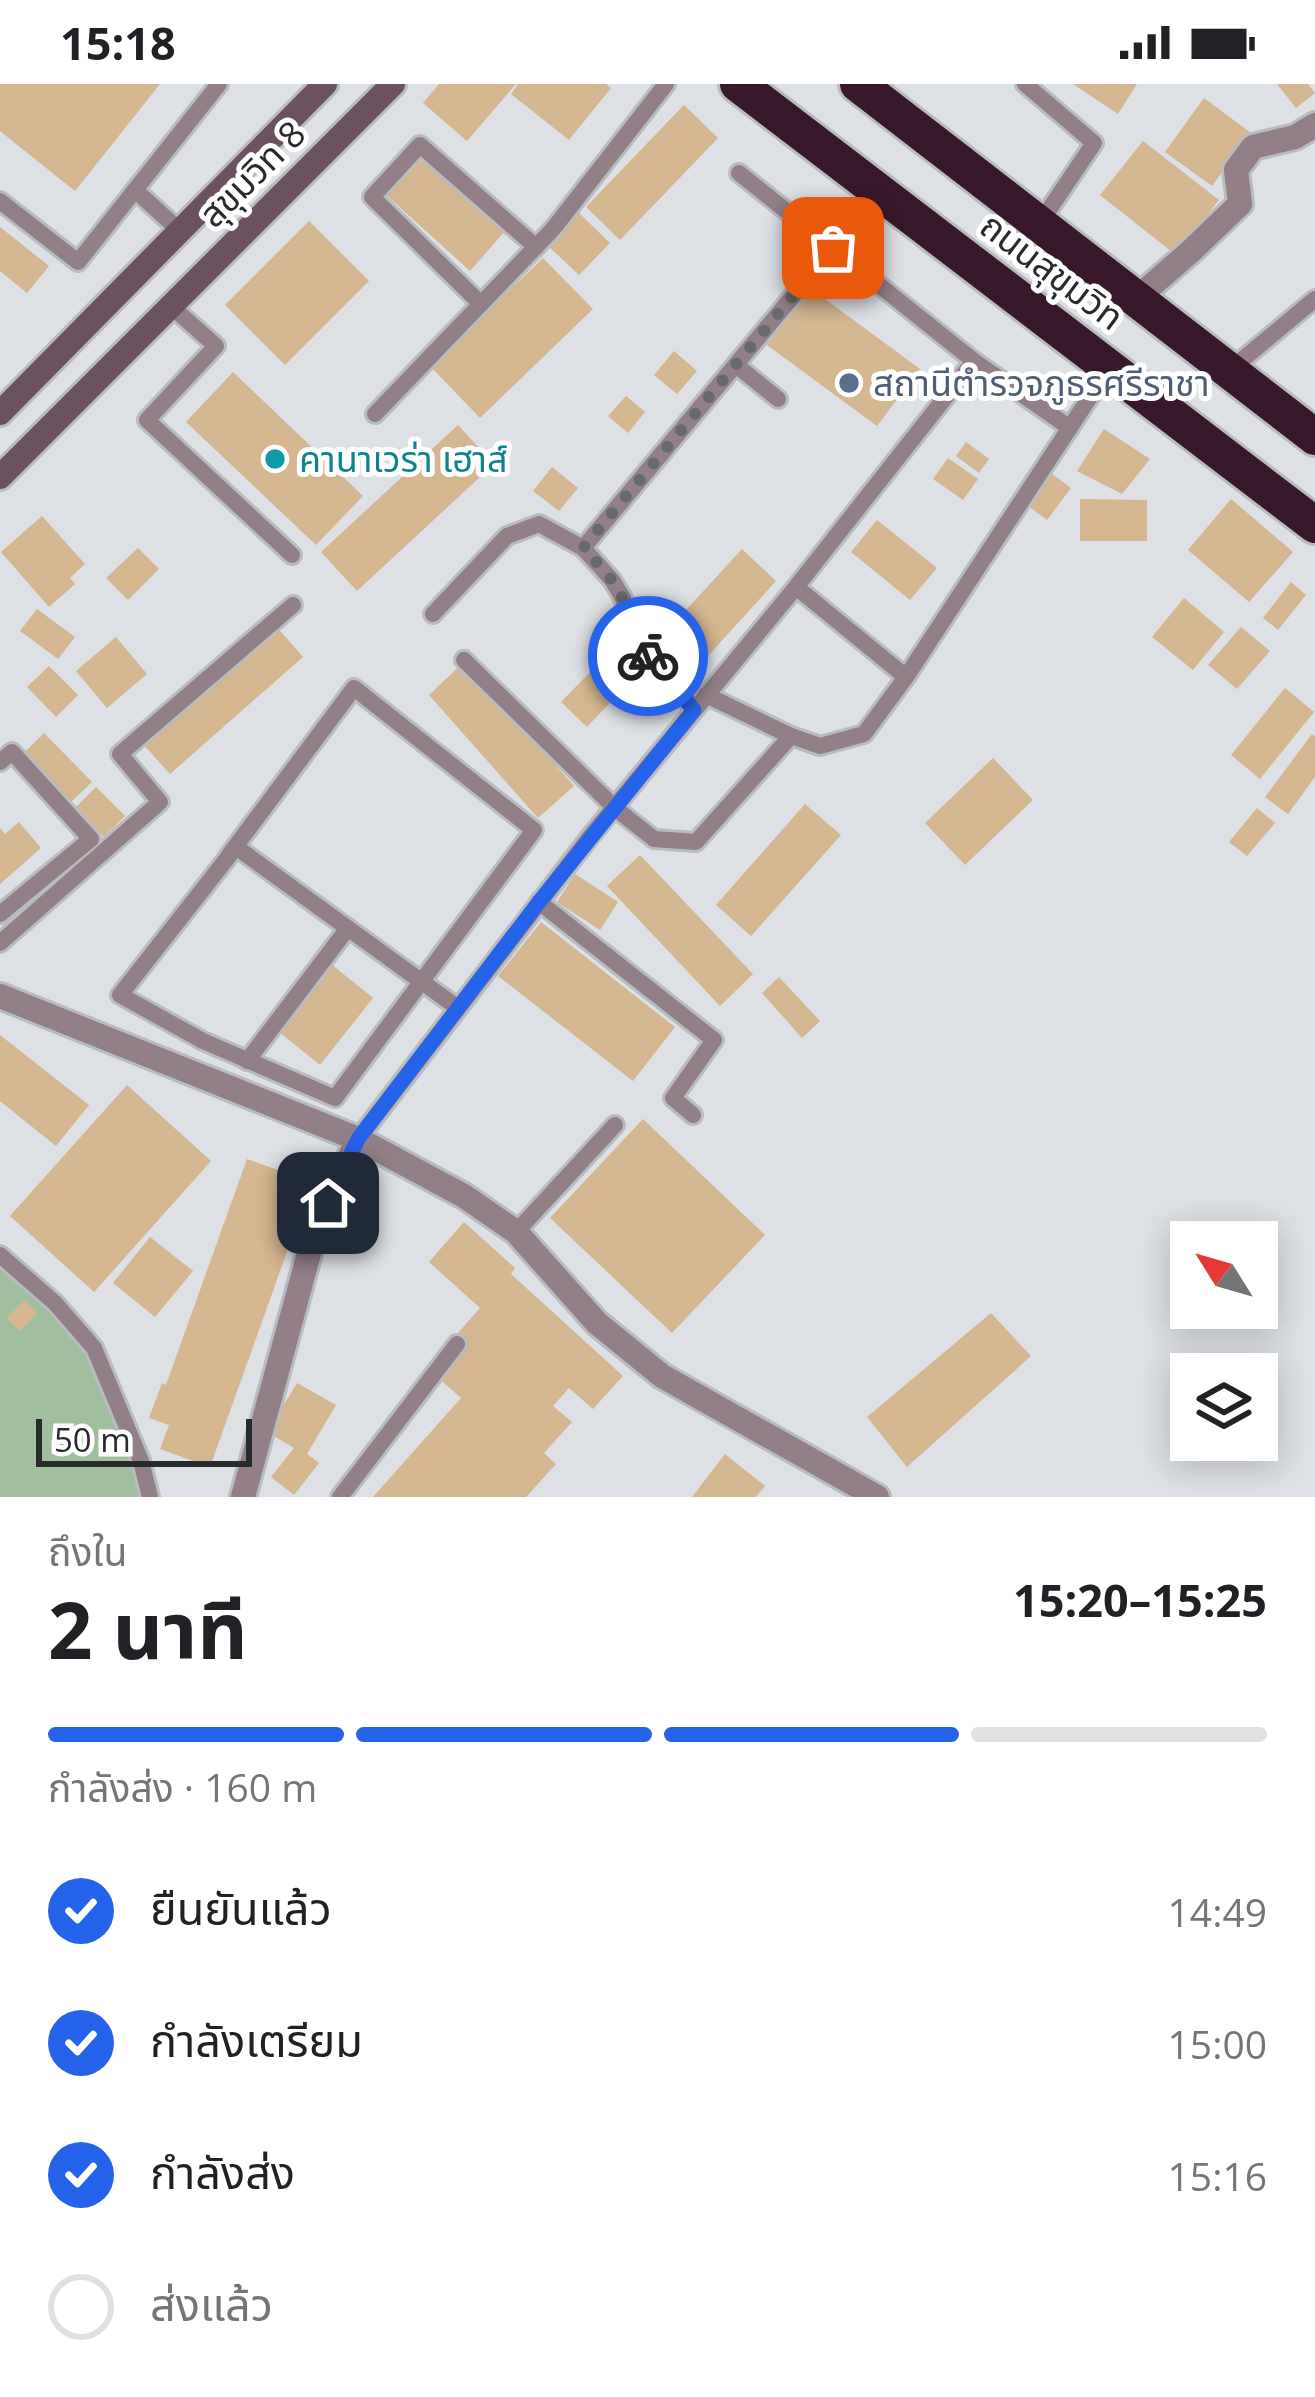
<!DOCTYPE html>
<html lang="th">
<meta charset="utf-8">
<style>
:root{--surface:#fff;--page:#f2f2f2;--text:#202124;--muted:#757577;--line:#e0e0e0;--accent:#2563eb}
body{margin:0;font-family:"Open Sans","Noto Sans Thai",sans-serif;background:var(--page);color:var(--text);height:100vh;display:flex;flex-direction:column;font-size:45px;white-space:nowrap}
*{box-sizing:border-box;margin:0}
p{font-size:39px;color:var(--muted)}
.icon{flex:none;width:66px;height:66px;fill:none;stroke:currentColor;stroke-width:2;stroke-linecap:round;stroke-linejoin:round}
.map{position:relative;height:1413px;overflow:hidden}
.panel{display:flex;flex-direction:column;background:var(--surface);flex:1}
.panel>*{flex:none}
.needle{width:78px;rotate:307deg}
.buttons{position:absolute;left:1170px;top:1137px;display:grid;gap:24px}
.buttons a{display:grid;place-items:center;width:108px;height:108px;border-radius:0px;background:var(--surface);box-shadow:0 6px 30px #0003;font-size:60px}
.scale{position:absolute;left:36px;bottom:30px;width:216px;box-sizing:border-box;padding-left:12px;border:6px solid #282a2b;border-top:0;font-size:33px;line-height:42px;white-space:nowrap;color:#282a2b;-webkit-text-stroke:9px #fff;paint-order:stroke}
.pin{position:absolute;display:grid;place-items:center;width:102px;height:102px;color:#fff;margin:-51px;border-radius:24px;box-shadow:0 6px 18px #0006}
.courier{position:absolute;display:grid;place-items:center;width:120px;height:120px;margin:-60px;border:9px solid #2563eb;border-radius:50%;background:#fff;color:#222;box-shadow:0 3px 15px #0007}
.head em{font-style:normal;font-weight:700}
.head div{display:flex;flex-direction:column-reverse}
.head{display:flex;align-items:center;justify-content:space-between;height:204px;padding:0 48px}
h1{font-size:78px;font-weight:700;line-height:90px}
.bar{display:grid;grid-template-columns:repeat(4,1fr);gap:18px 12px;align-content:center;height:144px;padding:0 48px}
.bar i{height:15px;border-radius:9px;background:var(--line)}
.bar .active{background:var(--accent)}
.bar p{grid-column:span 4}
ol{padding:0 48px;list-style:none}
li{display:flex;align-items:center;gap:36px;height:132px}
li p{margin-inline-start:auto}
li .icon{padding:12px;border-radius:50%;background:var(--accent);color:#fff;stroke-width:4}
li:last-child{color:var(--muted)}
li i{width:66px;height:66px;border:6px solid var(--line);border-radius:50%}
.status{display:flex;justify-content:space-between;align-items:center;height:84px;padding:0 60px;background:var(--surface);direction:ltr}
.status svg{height:33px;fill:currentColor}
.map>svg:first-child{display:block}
.green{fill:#9fbf9f}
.building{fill:#d4b690}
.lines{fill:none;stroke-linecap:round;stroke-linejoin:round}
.lane-casing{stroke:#b9bcbf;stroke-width:22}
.street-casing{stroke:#b9bcbf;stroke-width:30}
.secondary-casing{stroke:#b9bcbf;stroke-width:30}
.highway-casing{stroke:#b9bcbf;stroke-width:42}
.lane{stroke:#927f88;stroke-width:16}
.street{stroke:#927f88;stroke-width:24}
.secondary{stroke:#6c515f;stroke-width:24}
.highway{stroke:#39172b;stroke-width:36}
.done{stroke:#676a6c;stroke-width:12;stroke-dasharray:0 21.6}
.route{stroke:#2563eb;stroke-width:15}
.service-dot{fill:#5c6f8a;stroke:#fff;stroke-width:4.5}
.culture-dot{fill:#0f9aa8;stroke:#fff;stroke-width:4.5}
.labels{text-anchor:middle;stroke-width:10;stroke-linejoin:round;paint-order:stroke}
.street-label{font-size:36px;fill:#282a2b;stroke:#fff}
.service-label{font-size:36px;fill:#4e5e75;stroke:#fff;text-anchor:start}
.culture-label{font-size:36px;fill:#0d838f;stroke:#fff;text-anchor:start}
</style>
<div class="status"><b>15:18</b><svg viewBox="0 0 49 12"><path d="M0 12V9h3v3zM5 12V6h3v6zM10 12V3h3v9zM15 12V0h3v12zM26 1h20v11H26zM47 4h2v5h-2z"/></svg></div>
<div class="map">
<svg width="1315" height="1413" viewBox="0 0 1315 1413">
<rect width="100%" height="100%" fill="#dde0e4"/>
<polygon class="green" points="0,1171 94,1264 150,1413 0,1413"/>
<g class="building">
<polygon points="0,0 160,0 75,107 0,47"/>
<polygon points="439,0 516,0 467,57 423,19"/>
<polygon points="518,0 606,0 611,4 569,56 511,10"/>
<polygon points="1073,0 1137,0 1118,30"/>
<polygon points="1277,0 1308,0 1315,9 1296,24"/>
<polygon points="1204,14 1251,49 1212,102 1165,68"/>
<polygon points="684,21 718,54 620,156 586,123"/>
<polygon points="1143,57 1219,116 1176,171 1100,111"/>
<polygon points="422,71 506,146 470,187 386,111"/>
<polygon points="578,128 610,159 579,191 547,161"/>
<polygon points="309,137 369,197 285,281 225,221"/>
<polygon points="0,143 49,182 27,209 0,187"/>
<polygon points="543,174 593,225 480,334 430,282"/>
<polygon points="810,204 920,285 877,342 767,261"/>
<polygon points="674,267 697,287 677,310 654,291"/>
<polygon points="233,288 363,412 316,461 186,338"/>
<polygon points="626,312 645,328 628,349 608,332"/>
<polygon points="458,341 494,380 357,507 321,468"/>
<polygon points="1104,345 1150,375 1122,410 1077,387"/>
<polygon points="966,358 989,375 979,389 956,372"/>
<polygon points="948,374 978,395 963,416 933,395"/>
<polygon points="552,383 578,404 559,427 533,407"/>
<polygon points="1052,390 1071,404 1047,436 1028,422"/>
<polygon points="1080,415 1147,416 1147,457 1080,457"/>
<polygon points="1231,415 1293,468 1249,518 1188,466"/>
<polygon points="42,432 85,480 70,494 75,500 49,523 1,468"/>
<polygon points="877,436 937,484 910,516 851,468"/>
<polygon points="138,464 159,485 128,516 106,494"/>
<polygon points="742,465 776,497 688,594 653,562"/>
<polygon points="1291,498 1306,511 1278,546 1263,534"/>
<polygon points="1184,514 1224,548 1193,586 1152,553"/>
<polygon points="37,525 75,553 58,575 20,547"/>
<polygon points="275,541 303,573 170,690 142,659"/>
<polygon points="1241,543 1270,567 1237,605 1208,581"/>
<polygon points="116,553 147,590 107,624 76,587"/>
<polygon points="464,578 574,702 538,734 429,611"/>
<polygon points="597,581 622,606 587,643 561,618"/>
<polygon points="49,582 78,611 56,633 27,603"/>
<polygon points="1285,604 1314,628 1260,695 1231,671"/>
<polygon points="44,649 92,698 69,720 22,671"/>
<polygon points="1312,650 1315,653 1315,693 1288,730 1265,713"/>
<polygon points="993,674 1033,716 965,781 925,739"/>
<polygon points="96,703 125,732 104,753 75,724"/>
<polygon points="805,720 841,751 751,852 716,821"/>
<polygon points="1257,724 1275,739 1247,772 1229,758"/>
<polygon points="19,738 41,764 0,800 0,744 5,750"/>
<polygon points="640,771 753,890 720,922 607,802"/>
<polygon points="575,790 618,818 600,846 557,818"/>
<polygon points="541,838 675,943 633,997 498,892"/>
<polygon points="331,880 373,914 320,981 278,947"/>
<polygon points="779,893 820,937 802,954 762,909"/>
<polygon points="0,951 89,1021 56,1062 0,1017"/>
<polygon points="127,1001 211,1077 94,1208 10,1132"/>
<polygon points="643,1035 765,1151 672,1249 550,1134"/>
<polygon points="247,1075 312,1098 210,1383 160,1365 169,1341 149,1334 162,1299 166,1301"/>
<polygon points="464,1138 515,1184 511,1190 623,1292 593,1325 569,1304 553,1322 572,1338 544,1369 556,1380 526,1413 373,1413 461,1314 427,1284 480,1224 429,1178"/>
<polygon points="150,1153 193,1187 155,1233 113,1199"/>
<polygon points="25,1216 38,1229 20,1247 6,1234"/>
<polygon points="991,1229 1031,1272 907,1383 867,1333"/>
<polygon points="297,1299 336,1321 307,1370 319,1379 294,1411 271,1393 294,1364 267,1348"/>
<polygon points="725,1370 765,1402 756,1413 692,1413"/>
</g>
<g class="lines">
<defs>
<g id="lane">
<polyline points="1025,0 1094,59 1040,139"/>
<polyline points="739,89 974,277 1070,344"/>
<polyline points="135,106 180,147"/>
<polyline points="0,117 78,178 219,0"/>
<polyline points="481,220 372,113 420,61 536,163"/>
<polyline points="172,223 216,262 147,336 292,471"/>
<polyline points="736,281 778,315"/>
<polyline points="1230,286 1315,215"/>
<polyline points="375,330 553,145 666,0"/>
<polyline points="583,464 612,496 623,514 634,549 647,570 694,625"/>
<polyline points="796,503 906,593"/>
<polyline points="433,530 507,452 539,440 583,464 833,164 877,107"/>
<polyline points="464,576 615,724 654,755 696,758 791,652"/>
<polyline points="706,611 791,652 820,662 864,650 906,593 1109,284"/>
<polyline points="0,678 12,668 91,755 0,830"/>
<polyline points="229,771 354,604 534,746 335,1014 203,957 120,911 236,763 458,924"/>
<polyline points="539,818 714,956 673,1014 693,1031"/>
<polyline points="0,859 160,718 120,670 293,521"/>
<polyline points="247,977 348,844"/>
<polyline points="358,1055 589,754 796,503 974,277"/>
<polyline points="516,1148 615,1041"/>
<polyline points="0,1171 55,1219 94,1264 141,1377 150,1413"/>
<polyline points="340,1413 457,1260"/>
</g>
<g id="street">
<polyline points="1136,215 1191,167 1240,120 1236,86 1253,63 1295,53 1315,41"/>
<polyline points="0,912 358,1055 464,1112 516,1148 597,1239 662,1292 877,1413"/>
<polyline points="243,1413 314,1151 358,1055"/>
</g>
<g id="secondary">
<polyline points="0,329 325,0"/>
<polyline points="0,393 393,0"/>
</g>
<g id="highway">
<polyline points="738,0 1315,441"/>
<polyline points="858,0 1315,353"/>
</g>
</defs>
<use href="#lane" class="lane-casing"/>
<use href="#street" class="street-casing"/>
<use href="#secondary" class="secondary-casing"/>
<use href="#highway" class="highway-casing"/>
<use href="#lane" class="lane"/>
<use href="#street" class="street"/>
<use href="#secondary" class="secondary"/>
<use href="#highway" class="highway"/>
</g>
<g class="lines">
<path class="done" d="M648,572C633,549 631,532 620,509C611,492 596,478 583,464L833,164"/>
<polyline class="route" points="328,1119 358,1055 539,818 694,626 648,572"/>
</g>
<circle class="service-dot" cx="849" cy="299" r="12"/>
<circle class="culture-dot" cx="275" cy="375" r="12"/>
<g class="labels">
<g class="street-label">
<text transform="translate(252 90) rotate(-45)" y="13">สุขุมวิท 8</text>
<text transform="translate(1052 187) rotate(37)" y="13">ถนนสุขุมวิท</text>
</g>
<g class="service-label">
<text x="873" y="312">สถานีตำรวจภูธรศรีราชา</text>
</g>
<g class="culture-label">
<text x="299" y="388">คานาเวร่า เฮาส์</text>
</g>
</g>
</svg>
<div class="buttons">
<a><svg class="needle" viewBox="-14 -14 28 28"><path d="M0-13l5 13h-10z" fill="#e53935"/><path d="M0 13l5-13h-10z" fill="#757577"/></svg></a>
<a><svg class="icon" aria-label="layers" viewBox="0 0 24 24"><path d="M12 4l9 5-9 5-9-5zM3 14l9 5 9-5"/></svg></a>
</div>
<div class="scale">50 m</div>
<div class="pin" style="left:833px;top:164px;background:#ea580c"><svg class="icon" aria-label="bag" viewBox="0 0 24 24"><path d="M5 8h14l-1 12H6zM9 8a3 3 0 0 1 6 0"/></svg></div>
<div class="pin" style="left:328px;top:1119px;background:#1f2937"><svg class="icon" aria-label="home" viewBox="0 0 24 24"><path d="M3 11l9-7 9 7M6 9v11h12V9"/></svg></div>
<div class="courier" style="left:648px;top:572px"><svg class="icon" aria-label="bike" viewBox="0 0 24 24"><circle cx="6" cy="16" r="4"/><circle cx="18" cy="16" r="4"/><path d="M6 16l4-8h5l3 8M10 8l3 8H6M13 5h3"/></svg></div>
</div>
<section class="panel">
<div class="head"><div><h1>2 นาที</h1><p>ถึงใน</p></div><em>15:20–15:25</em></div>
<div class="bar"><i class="active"></i><i class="active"></i><i class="active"></i><i></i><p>กำลังส่ง · 160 m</p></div>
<ol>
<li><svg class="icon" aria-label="check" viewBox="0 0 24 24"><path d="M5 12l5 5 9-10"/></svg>ยืนยันแล้ว<p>14:49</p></li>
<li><svg class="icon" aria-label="check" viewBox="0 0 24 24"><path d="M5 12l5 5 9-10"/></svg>กำลังเตรียม<p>15:00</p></li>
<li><svg class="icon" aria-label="check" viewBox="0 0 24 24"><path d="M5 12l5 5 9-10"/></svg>กำลังส่ง<p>15:16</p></li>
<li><i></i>ส่งแล้ว</li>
</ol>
</section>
